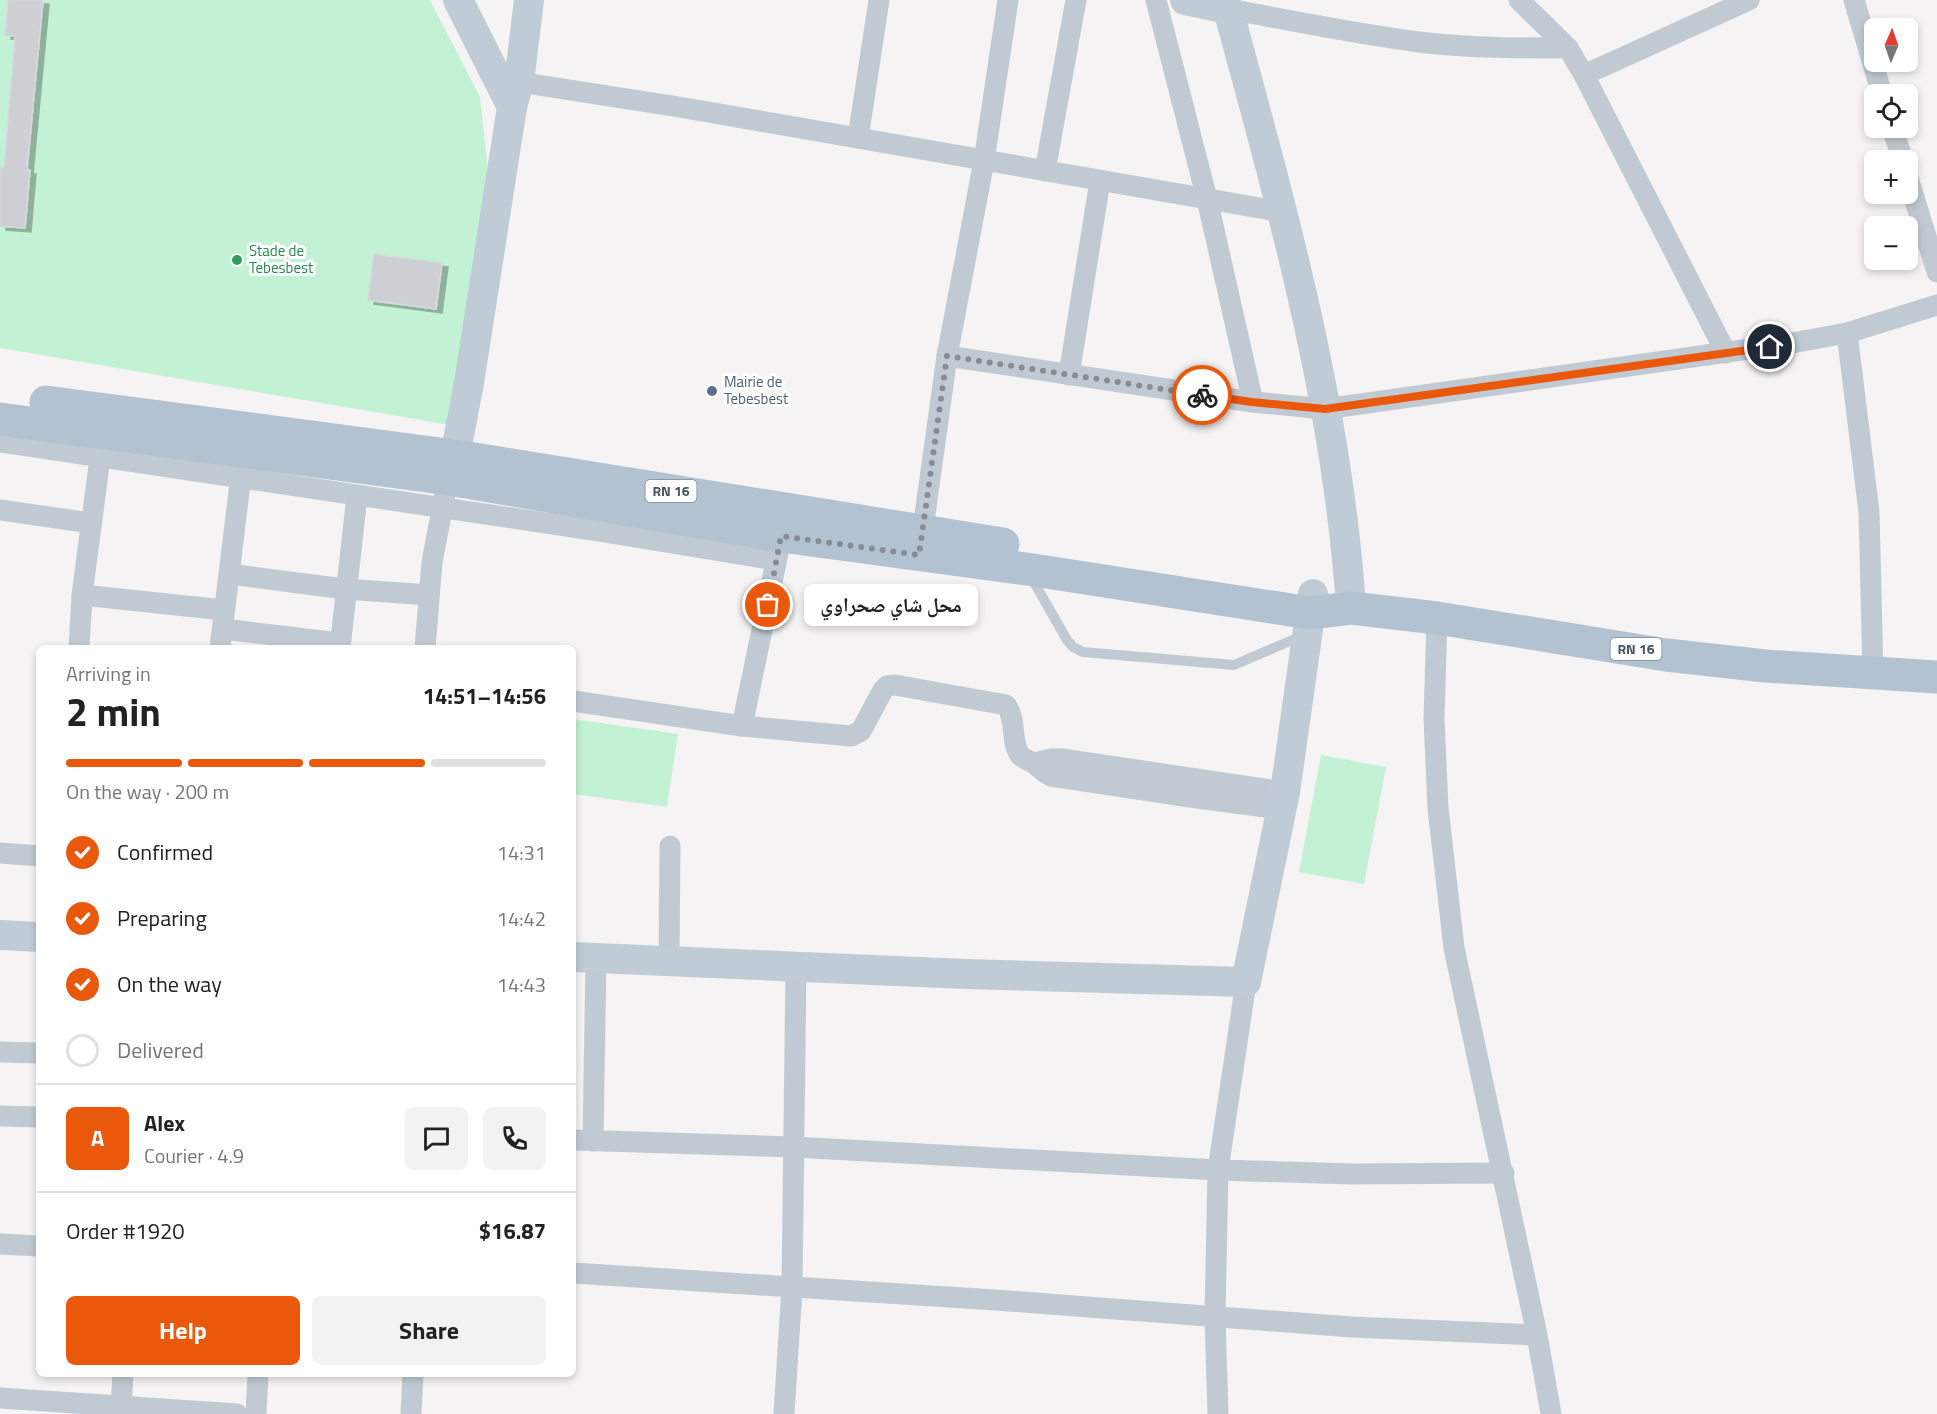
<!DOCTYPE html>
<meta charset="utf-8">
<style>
:root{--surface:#fff;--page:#f2f2f2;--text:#222;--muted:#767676;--line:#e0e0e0;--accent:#ea580c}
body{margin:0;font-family:"Titillium Web","Noto Naskh Arabic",sans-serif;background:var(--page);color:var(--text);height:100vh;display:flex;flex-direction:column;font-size:22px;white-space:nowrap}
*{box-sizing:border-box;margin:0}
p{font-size:20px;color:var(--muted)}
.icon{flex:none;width:33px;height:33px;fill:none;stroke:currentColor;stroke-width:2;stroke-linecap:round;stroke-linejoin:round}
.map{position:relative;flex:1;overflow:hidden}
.details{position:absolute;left:36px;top:645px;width:540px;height:732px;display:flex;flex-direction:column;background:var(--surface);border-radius:9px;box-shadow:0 3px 9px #0003}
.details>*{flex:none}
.needle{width:39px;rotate:2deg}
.controls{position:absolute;left:1864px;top:18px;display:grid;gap:12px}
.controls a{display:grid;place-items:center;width:54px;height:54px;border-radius:9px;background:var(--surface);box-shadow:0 3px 9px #0003;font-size:30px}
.pin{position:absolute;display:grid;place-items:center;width:51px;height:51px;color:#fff;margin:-26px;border:3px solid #fff;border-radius:50%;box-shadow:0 2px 6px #0007}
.courier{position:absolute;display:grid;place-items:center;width:60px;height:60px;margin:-30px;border:4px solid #ea580c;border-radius:50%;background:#fff;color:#222;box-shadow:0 2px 8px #0007}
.bubble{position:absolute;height:42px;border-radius:9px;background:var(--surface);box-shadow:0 3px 9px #0003;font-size:20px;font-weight:700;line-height:42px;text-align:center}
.overview em{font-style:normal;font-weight:700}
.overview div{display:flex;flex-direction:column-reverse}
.overview{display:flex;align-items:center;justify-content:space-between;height:102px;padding:0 30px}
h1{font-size:39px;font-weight:700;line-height:45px}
.bar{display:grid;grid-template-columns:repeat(4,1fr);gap:9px 6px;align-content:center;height:72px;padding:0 30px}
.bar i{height:8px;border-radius:4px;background:var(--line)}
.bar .active{background:var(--accent)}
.bar p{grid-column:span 4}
.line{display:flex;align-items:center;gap:15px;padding:0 30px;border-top:2px solid var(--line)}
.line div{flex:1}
.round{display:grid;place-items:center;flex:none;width:63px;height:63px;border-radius:9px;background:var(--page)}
ol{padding:0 30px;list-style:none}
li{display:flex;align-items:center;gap:18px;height:66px}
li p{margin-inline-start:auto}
li .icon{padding:6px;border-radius:50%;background:var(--accent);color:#fff;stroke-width:4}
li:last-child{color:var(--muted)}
li i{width:33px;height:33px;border:3px solid var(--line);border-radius:50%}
.primary-button{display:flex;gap:12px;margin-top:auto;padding:12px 30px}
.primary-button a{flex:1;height:69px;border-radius:9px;background:var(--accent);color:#fff;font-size:24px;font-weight:700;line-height:69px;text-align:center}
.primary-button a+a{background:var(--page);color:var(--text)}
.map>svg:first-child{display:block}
.green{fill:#c3f1d5}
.building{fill:#cdcfd5;stroke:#d7d9de;stroke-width:1.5;filter:url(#shadow)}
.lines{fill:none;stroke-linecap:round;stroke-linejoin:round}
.lane{stroke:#c1cad2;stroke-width:10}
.street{stroke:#c1cad2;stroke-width:21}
.secondary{stroke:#c1cbd6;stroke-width:30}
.primary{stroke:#b3c2d1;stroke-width:33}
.done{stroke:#868d94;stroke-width:6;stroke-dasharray:0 10.8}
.route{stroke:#ea580c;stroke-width:8}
.leisure-dot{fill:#2e9e5b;stroke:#fff;stroke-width:2}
.service-dot{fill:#5c6f8a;stroke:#fff;stroke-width:2}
.labels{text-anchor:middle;stroke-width:6;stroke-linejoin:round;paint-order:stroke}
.shield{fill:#fff;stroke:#808990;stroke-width:1.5}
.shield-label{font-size:14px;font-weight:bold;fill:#4a5661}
.leisure-label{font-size:15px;fill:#27864d;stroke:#fff;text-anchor:start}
.service-label{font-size:15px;fill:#4e5e75;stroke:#fff;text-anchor:start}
</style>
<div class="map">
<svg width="1937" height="1414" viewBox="0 0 1937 1414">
<defs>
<filter id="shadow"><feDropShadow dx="6" dy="4" stdDeviation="0" flood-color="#0004"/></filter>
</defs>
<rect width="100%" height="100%" fill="#f5f3f3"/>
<g class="green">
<polygon points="0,0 430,0 480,97 488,171 450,425 0,348"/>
<polygon points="573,719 678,734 667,807 573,794"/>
<polygon points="1321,755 1386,767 1364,884 1299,872"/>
</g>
<g class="building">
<polygon points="8,0 43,0 27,170 30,170 25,228 0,226 0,167 4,168 15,36 5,35"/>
<polygon points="374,254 442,263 436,309 368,300"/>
</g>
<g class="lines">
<polyline class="lane" points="1031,577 1067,640 1073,647 1083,652 1234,665 1304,635"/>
<g class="street">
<polyline points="1156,0 1207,199 1253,402"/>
<path d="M1226,0L1228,9C1294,21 1360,35 1427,43C1474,48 1521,48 1568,48"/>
<polyline points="1519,0 1568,48 1584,75 1726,353"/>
<polyline points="1854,0 1882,94"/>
<polyline points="1584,75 1749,0"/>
<polyline points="519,82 685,108 1283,212"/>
<polyline points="1892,128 1903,160"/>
<polyline points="858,138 879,0"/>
<polyline points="1045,171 1076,0"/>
<polyline points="1908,178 1937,272"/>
<polyline points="1847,333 1869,512 1873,674"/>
<polyline points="947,356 1253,402 1325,409 1792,343 1847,333 1937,305"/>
<polyline points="1069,375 1100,181"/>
<polyline points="0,442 606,532 776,560"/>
<polyline points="0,510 91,523"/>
<polyline points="921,543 947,356 984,161 1008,0"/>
<polyline points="229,574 345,589 429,595"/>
<polyline points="82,595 224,610"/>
<polyline points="1437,618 1434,719 1438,808 1454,948 1537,1335 1551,1414"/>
<polyline points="223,629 340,643"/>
<polyline points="79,648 82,595 102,443"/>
<polyline points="220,648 242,467"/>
<polyline points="340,648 357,496"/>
<polyline points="425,648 432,562 445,494"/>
<path d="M573,701L742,726L851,736L861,731L883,690L887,686L895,685L1006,705C1017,719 1010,741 1020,755C1024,760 1032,761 1036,765C1042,770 1044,773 1051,776L1190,797L1280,809"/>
<polyline points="742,726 779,548"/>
<polyline points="1035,763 1051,759 1062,759 1285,792"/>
<polyline points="0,853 39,856"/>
<polyline points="669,961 670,846"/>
<polyline points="0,1052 39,1053"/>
<polyline points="0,1116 39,1117"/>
<polyline points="573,1140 793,1147 1218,1170 1351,1174 1504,1173"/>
<polyline points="593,1141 596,958"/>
<polyline points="0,1244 39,1246"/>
<polyline points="573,1273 995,1300 1352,1327 1537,1335"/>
<polyline points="0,1398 237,1414"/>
<polyline points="121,1408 123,1374"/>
<polyline points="256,1414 258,1374"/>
<polyline points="411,1414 413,1374"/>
<polyline points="784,1414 792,1288 796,966"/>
<polyline points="1218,1414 1215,1317 1218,1170 1246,982"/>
</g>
<g class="secondary">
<polyline points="458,0 512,107"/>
<path d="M1185,0L1228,9C1281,205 1338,404 1351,608"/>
<polyline points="449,479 455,456 469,383 512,107 519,82 529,0"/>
<polyline points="0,935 39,937"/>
<polyline points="573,957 966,974 1246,982 1285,792 1313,594"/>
</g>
<g class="primary">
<polyline points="46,402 455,456 1003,544"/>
<polyline points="0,419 449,479 781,536 1027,569 1310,613 1351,608 1437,618 1666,655 1765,666 1937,677"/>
</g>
</g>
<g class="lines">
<polyline class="done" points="768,605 781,536 919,555 947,356 1202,395"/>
<polyline class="route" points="1202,395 1252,402 1325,409 1770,347"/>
</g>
<circle class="leisure-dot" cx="237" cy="260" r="6"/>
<circle class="service-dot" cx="712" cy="391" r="6"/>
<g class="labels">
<g class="shield">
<rect x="645.5" y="480" width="51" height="22" rx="4.5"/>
<rect x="1610.5" y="638" width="51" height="22" rx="4.5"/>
</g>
<g class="shield-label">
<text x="671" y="496">RN 16</text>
<text x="1636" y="654">RN 16</text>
</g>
<g class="leisure-label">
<text x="249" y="256">Stade de<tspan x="249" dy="17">Tebesbest</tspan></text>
</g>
<g class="service-label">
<text x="724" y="387">Mairie de<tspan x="724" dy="17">Tebesbest</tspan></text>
</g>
</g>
</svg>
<div class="controls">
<a><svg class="needle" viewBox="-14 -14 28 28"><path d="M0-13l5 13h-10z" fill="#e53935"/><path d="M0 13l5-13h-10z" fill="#767676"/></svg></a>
<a><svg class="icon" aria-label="locate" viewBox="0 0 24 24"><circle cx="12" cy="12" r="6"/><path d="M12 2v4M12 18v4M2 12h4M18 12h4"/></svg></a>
<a>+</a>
<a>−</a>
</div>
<div class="pin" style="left:768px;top:605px;background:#ea580c"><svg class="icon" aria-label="bag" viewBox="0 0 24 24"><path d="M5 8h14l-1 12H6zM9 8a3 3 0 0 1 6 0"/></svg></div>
<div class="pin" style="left:1770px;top:347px;background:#1f2937"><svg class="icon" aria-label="home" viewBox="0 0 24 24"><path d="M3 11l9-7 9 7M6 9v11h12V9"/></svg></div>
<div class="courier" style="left:1202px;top:395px"><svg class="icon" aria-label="bike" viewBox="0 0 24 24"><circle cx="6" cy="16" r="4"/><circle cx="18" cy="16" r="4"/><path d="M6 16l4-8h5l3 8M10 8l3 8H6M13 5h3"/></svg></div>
<div class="bubble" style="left:804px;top:584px;width:174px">محل شاي صحراوي</div>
<section class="details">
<div class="overview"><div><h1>2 min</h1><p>Arriving in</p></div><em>14:51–14:56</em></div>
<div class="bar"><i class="active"></i><i class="active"></i><i class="active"></i><i></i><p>On the way · 200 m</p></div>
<ol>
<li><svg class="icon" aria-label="check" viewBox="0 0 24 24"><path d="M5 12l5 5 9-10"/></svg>Confirmed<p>14:31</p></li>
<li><svg class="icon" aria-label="check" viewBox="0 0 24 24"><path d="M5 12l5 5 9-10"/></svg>Preparing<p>14:42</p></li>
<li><svg class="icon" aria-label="check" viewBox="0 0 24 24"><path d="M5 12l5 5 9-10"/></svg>On the way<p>14:43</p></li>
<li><i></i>Delivered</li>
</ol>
<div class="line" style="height:108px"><b class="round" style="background:var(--accent);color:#fff">A</b><div><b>Alex</b><p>Courier · 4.9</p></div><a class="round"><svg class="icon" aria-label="chat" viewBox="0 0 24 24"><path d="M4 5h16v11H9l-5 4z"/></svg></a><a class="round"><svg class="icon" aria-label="phone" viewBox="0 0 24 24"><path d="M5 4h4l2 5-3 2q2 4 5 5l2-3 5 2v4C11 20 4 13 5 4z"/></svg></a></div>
<div class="line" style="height:78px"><div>Order #1920</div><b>$16.87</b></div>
<div class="primary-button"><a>Help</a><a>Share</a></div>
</section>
</div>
